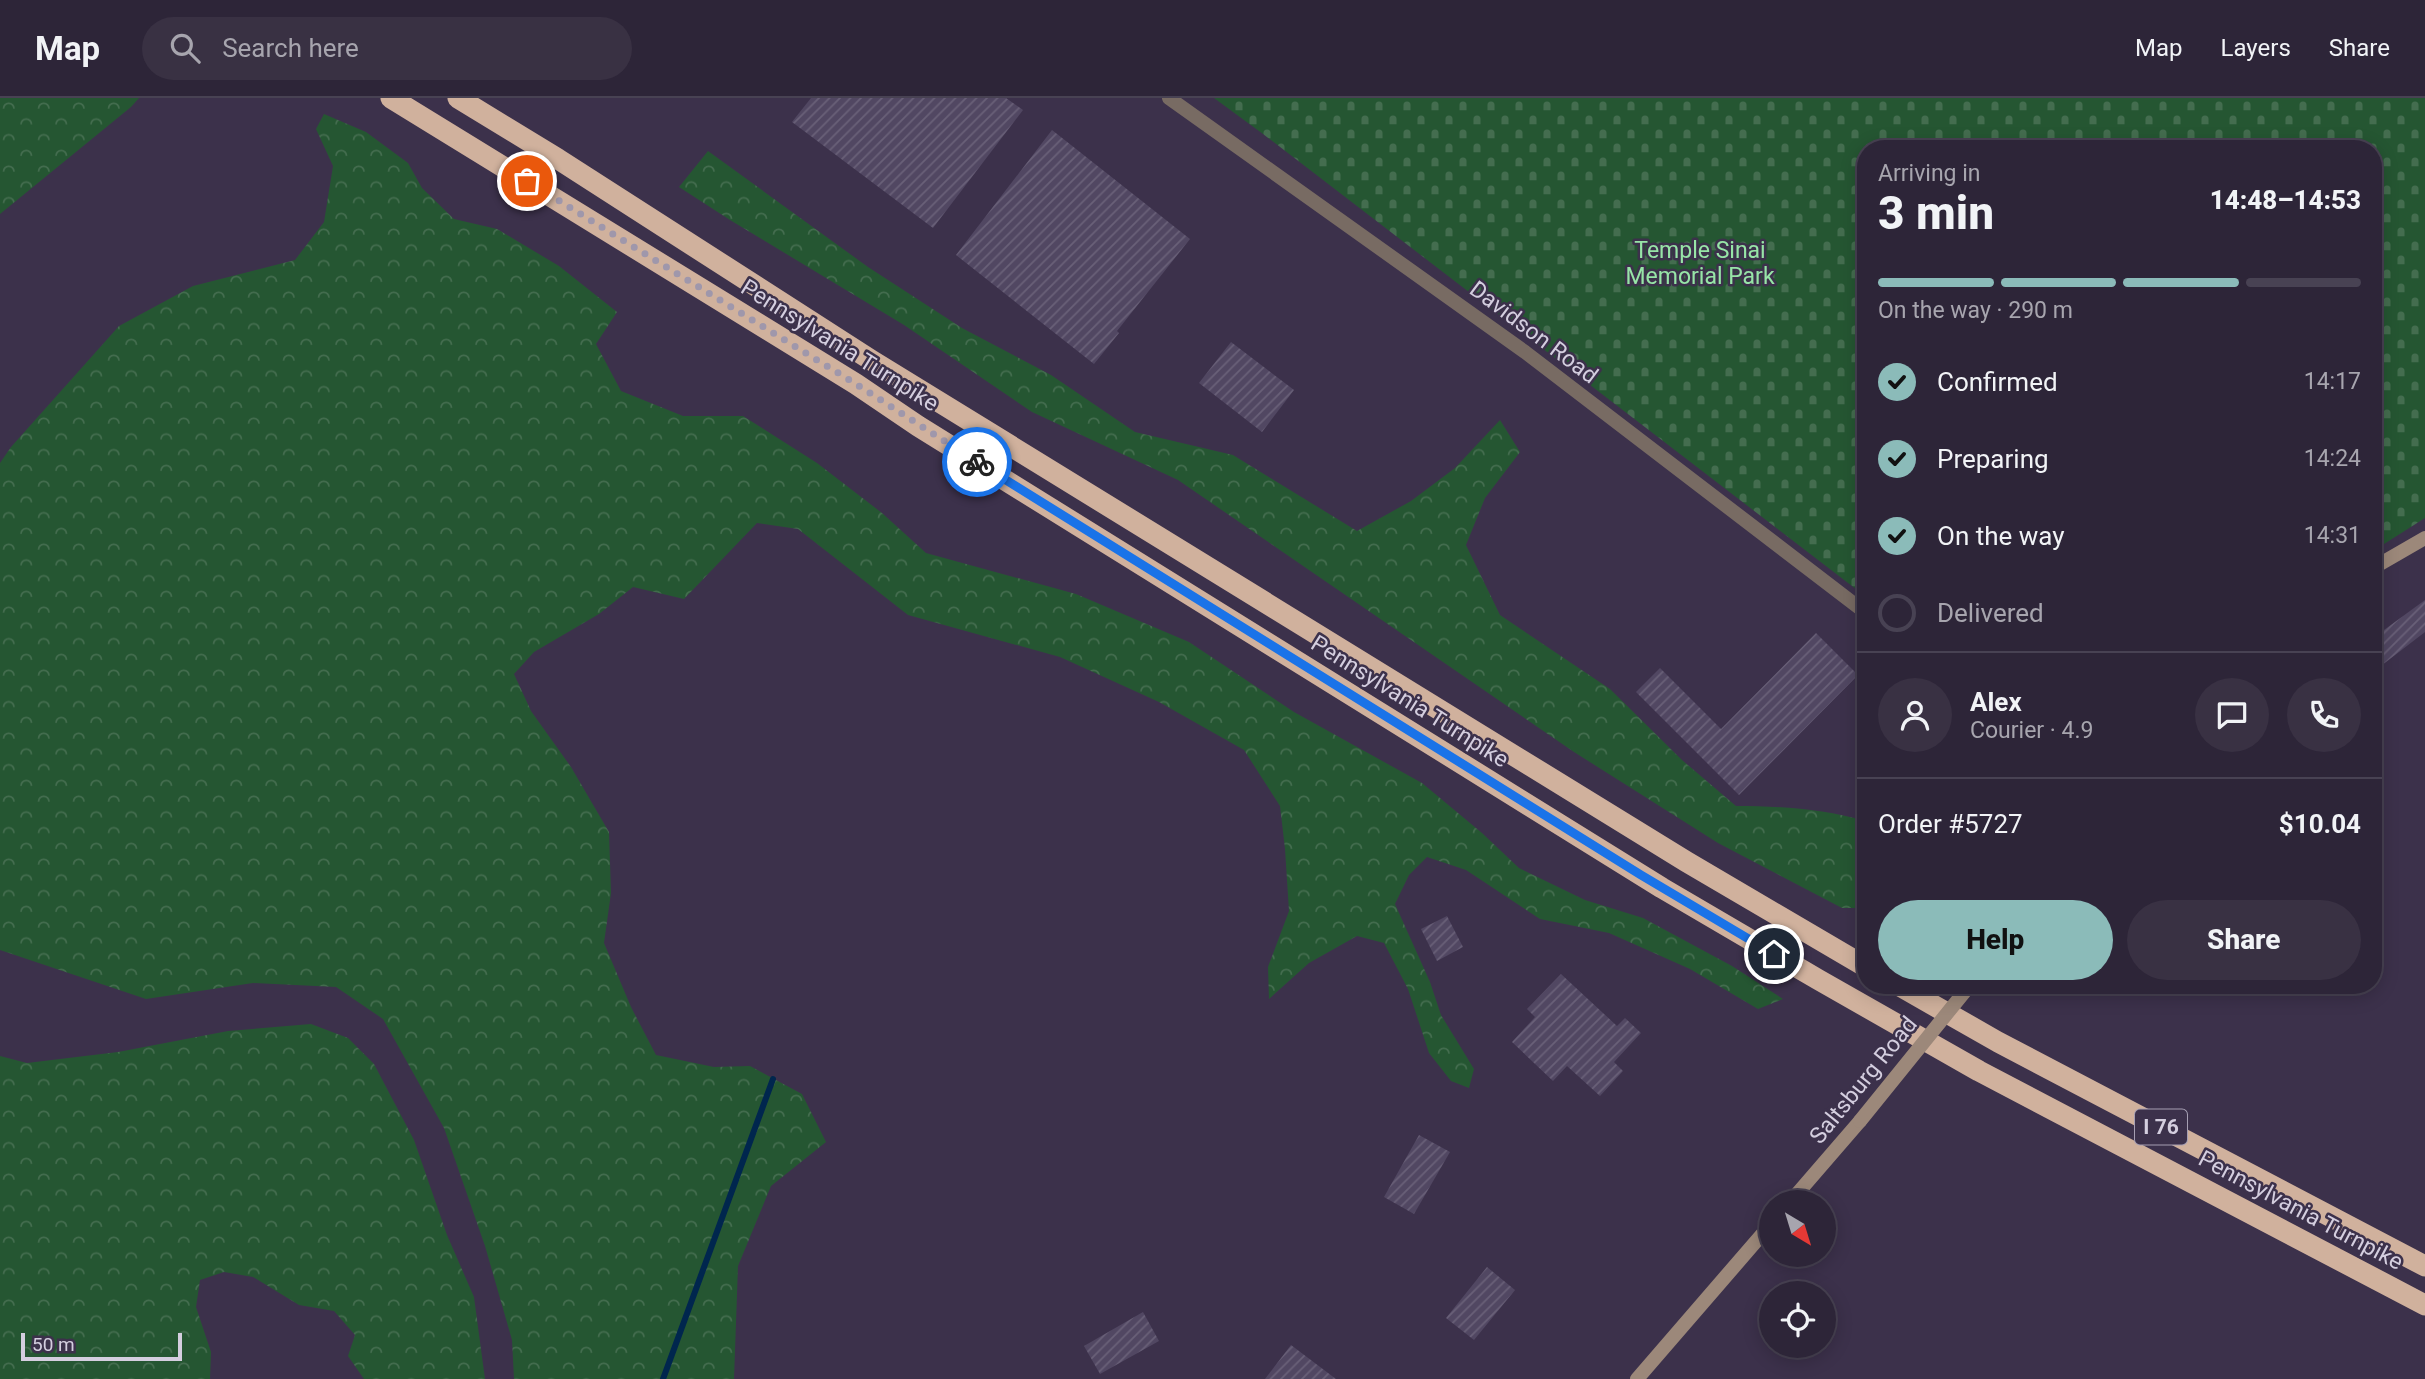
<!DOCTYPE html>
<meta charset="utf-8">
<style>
:root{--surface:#2d2538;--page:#393143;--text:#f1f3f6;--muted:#a7a5ae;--line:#484253;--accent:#8bbbb9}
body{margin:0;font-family:Roboto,sans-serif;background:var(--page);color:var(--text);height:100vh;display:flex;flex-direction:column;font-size:26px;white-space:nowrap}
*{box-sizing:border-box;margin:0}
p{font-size:23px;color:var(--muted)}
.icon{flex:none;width:38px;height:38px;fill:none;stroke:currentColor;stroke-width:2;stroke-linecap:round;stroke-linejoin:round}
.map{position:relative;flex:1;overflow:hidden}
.side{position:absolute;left:1857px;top:42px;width:525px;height:854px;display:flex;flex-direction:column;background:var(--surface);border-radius:28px;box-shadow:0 4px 18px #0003,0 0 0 2px var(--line)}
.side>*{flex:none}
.needle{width:46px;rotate:142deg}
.buttons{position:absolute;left:1759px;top:1092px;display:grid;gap:14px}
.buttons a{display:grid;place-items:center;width:77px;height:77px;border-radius:50%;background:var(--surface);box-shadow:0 4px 18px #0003,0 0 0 2px var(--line);font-size:35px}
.scale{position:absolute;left:21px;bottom:18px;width:161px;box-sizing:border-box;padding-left:7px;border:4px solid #d4cedf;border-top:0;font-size:19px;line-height:24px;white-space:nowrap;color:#d4cedf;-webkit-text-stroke:5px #3c314b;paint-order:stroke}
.pin{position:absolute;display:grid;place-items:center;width:60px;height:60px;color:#fff;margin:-30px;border:4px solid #fff;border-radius:50%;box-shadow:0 2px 7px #0007}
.courier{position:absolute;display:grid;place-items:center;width:70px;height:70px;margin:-35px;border:5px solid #1a73e8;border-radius:50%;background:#fff;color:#222;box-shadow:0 2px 9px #0007}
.headline em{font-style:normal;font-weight:800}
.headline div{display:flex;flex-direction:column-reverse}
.headline{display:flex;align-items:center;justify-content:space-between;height:119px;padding:0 21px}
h1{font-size:46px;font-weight:800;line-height:52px}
.bar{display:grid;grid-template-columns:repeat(4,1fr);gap:10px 7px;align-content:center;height:84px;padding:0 21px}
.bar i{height:9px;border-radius:5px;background:var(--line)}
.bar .on{background:var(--accent)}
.bar p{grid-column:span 4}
.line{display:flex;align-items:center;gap:18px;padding:0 21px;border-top:2px solid var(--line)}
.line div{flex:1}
.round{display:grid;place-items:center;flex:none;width:74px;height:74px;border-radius:37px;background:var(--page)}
ol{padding:0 21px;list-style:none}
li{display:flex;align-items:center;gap:21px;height:77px}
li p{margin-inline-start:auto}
li .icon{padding:7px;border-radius:50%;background:var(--accent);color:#111;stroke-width:4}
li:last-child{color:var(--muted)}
li i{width:38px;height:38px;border:4px solid var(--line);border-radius:50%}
.cta{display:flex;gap:14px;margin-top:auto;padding:14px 21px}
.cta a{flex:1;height:80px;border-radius:42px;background:var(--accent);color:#111;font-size:28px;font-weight:800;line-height:80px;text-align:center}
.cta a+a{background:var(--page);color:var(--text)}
header{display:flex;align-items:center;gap:42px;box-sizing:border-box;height:98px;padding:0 35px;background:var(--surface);border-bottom:2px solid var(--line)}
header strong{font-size:33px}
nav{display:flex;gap:38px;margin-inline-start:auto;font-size:24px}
.search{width:490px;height:63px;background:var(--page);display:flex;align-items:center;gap:18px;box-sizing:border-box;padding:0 24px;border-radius:38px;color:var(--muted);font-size:26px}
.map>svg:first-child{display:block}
.forest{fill:url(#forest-crowns)}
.cemetery{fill:url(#cemetery-stones)}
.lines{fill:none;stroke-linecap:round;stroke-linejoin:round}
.stream{stroke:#00264e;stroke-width:6}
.building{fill:url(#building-hatch)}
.tertiary{stroke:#786b63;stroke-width:14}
.secondary{stroke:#9c887a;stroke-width:14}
.motorway{stroke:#d0b19d;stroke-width:21}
.secondary-bridge{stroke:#9c887a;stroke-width:14}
.done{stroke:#9f97ab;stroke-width:7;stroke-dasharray:0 12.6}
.route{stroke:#1a73e8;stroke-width:9}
.labels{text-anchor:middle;stroke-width:5;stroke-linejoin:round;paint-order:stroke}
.shield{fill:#3c314b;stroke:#a69fb3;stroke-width:2}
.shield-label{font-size:21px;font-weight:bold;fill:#d4cedf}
.park-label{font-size:23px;fill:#97e5a7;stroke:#3c314b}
.street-label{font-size:23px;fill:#d4cedf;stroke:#3c314b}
</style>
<header>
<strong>Map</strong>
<div class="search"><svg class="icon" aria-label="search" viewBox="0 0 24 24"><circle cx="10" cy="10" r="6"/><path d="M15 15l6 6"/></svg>Search here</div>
<nav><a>Map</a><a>Layers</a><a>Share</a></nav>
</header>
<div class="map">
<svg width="2425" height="1281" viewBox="0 0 2425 1281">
<defs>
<pattern id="forest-crowns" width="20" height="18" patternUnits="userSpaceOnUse" patternTransform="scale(1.75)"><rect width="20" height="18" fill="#255632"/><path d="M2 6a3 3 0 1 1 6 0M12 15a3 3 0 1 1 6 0" fill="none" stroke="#446d4f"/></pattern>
<pattern id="cemetery-stones" width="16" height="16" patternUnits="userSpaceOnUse" patternTransform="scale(1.75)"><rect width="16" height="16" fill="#255632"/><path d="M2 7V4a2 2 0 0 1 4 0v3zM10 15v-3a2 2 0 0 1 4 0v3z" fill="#446d4f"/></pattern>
<pattern id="building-hatch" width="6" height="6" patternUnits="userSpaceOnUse" patternTransform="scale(1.75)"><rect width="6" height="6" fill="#514762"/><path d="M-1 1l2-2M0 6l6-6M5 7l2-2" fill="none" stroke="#696078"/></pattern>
</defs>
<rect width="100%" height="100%" fill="#3c314b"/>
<g class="forest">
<polygon points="0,0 139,0 131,9 0,116"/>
<polygon points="324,16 366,34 408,65 422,90 454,121 497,131 559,168 617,214 596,246 621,293 683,318 743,318 817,365 882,415 926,455 1076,496 1189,544 1294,614 1422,685 1482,735 1519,770 1585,802 1643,820 1732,868 1783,901 1758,911 1690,871 1609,835 1540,821 1466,772 1427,759 1409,777 1395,806 1430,884 1441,917 1474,971 1469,990 1451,983 1429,955 1408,891 1384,845 1357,838 1309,865 1269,901 1268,869 1289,813 1285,751 1280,708 1244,652 1159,604 1060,559 908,517 798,431 757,425 684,501 633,489 599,516 534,554 514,576 531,613 571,669 609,734 611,795 604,845 631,909 656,957 714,969 750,968 802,996 826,1044 771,1088 738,1168 734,1281 514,1281 512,1242 485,1148 444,1030 383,921 336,889 253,885 146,901 0,852 0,365 11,349 119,228 193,188 295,162 324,124 333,68 316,31"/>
<path d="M708,53L868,169L962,230L1051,277L1135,334L1233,357L1357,433L1411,403L1455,370L1500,322L1520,354L1485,400L1466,447L1500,517L1610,591L1682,662L1736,708C1780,708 1823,711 1865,723V810H1842L1718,745L1574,654L1178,382L1032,314L904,227L730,122L679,89Z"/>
<polygon points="311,926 348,940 374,966 414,1042 447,1137 474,1199 485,1281 364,1281 348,1258 355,1237 334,1213 299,1207 253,1179 224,1174 200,1182 196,1209 211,1254 210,1281 0,1281 0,958 27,965 118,954 228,933"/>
</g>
<polygon class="cemetery" points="1214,0 2425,0 2425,420 2373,453 2373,51 1866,51 1865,498 1263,36"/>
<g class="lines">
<polyline class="stream" points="663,1281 773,981"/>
</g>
<g class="building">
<polygon points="811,0 1006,0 1023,12 933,130 792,24"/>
<polygon points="1052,32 1190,141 1117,233 1119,235 1094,266 956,157"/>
<polygon points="1231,244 1294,292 1262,334 1199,285"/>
<polygon points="2425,502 2425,534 2373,574 2373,540"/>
<polygon points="1816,535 1858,577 1739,697 1636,594 1660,570 1721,631"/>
<polygon points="1447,818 1463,849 1437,863 1421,831"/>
<polygon points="1561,876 1617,928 1625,920 1641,935 1614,964 1623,973 1600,998 1567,968 1553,983 1512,944 1535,919 1527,911"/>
<polygon points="1419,1037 1450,1054 1414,1116 1384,1099"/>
<polygon points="1487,1169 1515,1192 1474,1242 1446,1220"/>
<polygon points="1143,1214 1159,1243 1100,1276 1084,1248"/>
<polygon points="1291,1247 1336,1281 1265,1281"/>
</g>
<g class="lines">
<polyline class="tertiary" points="1169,0 1525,254 1866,515"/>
<g class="secondary">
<polyline points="2373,470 2425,440"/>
<polyline points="1790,1104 1860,1023"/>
<polyline points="1637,1281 1771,1126"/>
</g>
<g class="motorway">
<polyline points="391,0 856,286 918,328 1662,790 1819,882 1979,973 2425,1207"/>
<polyline points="458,0 558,61 871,262 1687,764 1866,869"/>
<polyline points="1898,887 1998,944 2425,1168"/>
</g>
<polyline class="secondary-bridge" points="1860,1023 1970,887"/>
</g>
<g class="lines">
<polyline class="done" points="527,83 856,286 977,364"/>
<polyline class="route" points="977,364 1641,777 1774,856"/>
</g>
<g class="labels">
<rect class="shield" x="2135" y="1011.5" width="52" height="35" rx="5"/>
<g class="shield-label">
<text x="2161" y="1036">I 76</text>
</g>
<g class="park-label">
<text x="1700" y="160">Temple Sinai<tspan x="1700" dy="26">Memorial Park</tspan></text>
</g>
<g class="street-label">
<text transform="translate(1534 234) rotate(37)" y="8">Davidson Road</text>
<text transform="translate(840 247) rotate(32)" y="8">Pennsylvania Turnpike</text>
<text transform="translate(1410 603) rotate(32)" y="8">Pennsylvania Turnpike</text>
<text transform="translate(1863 982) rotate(-51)" y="8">Saltsburg Road</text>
<text transform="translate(2301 1112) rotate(28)" y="8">Pennsylvania Turnpike</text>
</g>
</g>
</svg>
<div class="buttons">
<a><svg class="needle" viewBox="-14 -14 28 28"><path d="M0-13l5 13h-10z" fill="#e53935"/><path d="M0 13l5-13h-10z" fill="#a7a5ae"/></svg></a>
<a><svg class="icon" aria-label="locate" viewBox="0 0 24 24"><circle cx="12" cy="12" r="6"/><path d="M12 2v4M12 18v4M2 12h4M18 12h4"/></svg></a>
</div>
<div class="scale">50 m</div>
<div class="pin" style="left:527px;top:83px;background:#ea580c"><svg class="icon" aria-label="bag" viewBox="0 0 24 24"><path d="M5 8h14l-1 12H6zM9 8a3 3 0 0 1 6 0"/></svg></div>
<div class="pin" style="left:1774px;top:856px;background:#1f2937"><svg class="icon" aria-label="home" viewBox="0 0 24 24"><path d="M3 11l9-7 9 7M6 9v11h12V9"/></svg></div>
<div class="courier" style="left:977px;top:364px"><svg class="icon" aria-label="bike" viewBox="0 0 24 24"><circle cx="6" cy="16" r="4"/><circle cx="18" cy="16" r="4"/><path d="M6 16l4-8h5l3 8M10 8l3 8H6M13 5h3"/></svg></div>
<section class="side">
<div class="headline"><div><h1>3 min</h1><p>Arriving in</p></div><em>14:48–14:53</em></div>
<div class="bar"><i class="on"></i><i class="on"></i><i class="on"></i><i></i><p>On the way · 290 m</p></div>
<ol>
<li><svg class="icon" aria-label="check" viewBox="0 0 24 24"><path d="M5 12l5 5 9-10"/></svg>Confirmed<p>14:17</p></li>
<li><svg class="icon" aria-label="check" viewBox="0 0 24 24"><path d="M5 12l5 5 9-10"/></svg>Preparing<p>14:24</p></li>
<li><svg class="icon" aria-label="check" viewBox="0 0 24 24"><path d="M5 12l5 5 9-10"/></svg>On the way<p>14:31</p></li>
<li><i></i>Delivered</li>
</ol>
<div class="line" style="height:126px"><a class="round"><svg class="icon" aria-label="person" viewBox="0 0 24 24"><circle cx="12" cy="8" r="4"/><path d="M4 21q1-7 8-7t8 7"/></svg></a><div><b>Alex</b><p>Courier · 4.9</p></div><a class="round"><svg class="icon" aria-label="chat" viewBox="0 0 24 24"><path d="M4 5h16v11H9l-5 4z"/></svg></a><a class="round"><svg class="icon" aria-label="phone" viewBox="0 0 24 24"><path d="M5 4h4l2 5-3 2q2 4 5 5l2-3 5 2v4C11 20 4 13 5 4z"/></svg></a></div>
<div class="line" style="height:91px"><div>Order #5727</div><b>$10.04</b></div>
<div class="cta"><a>Help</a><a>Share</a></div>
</section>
</div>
